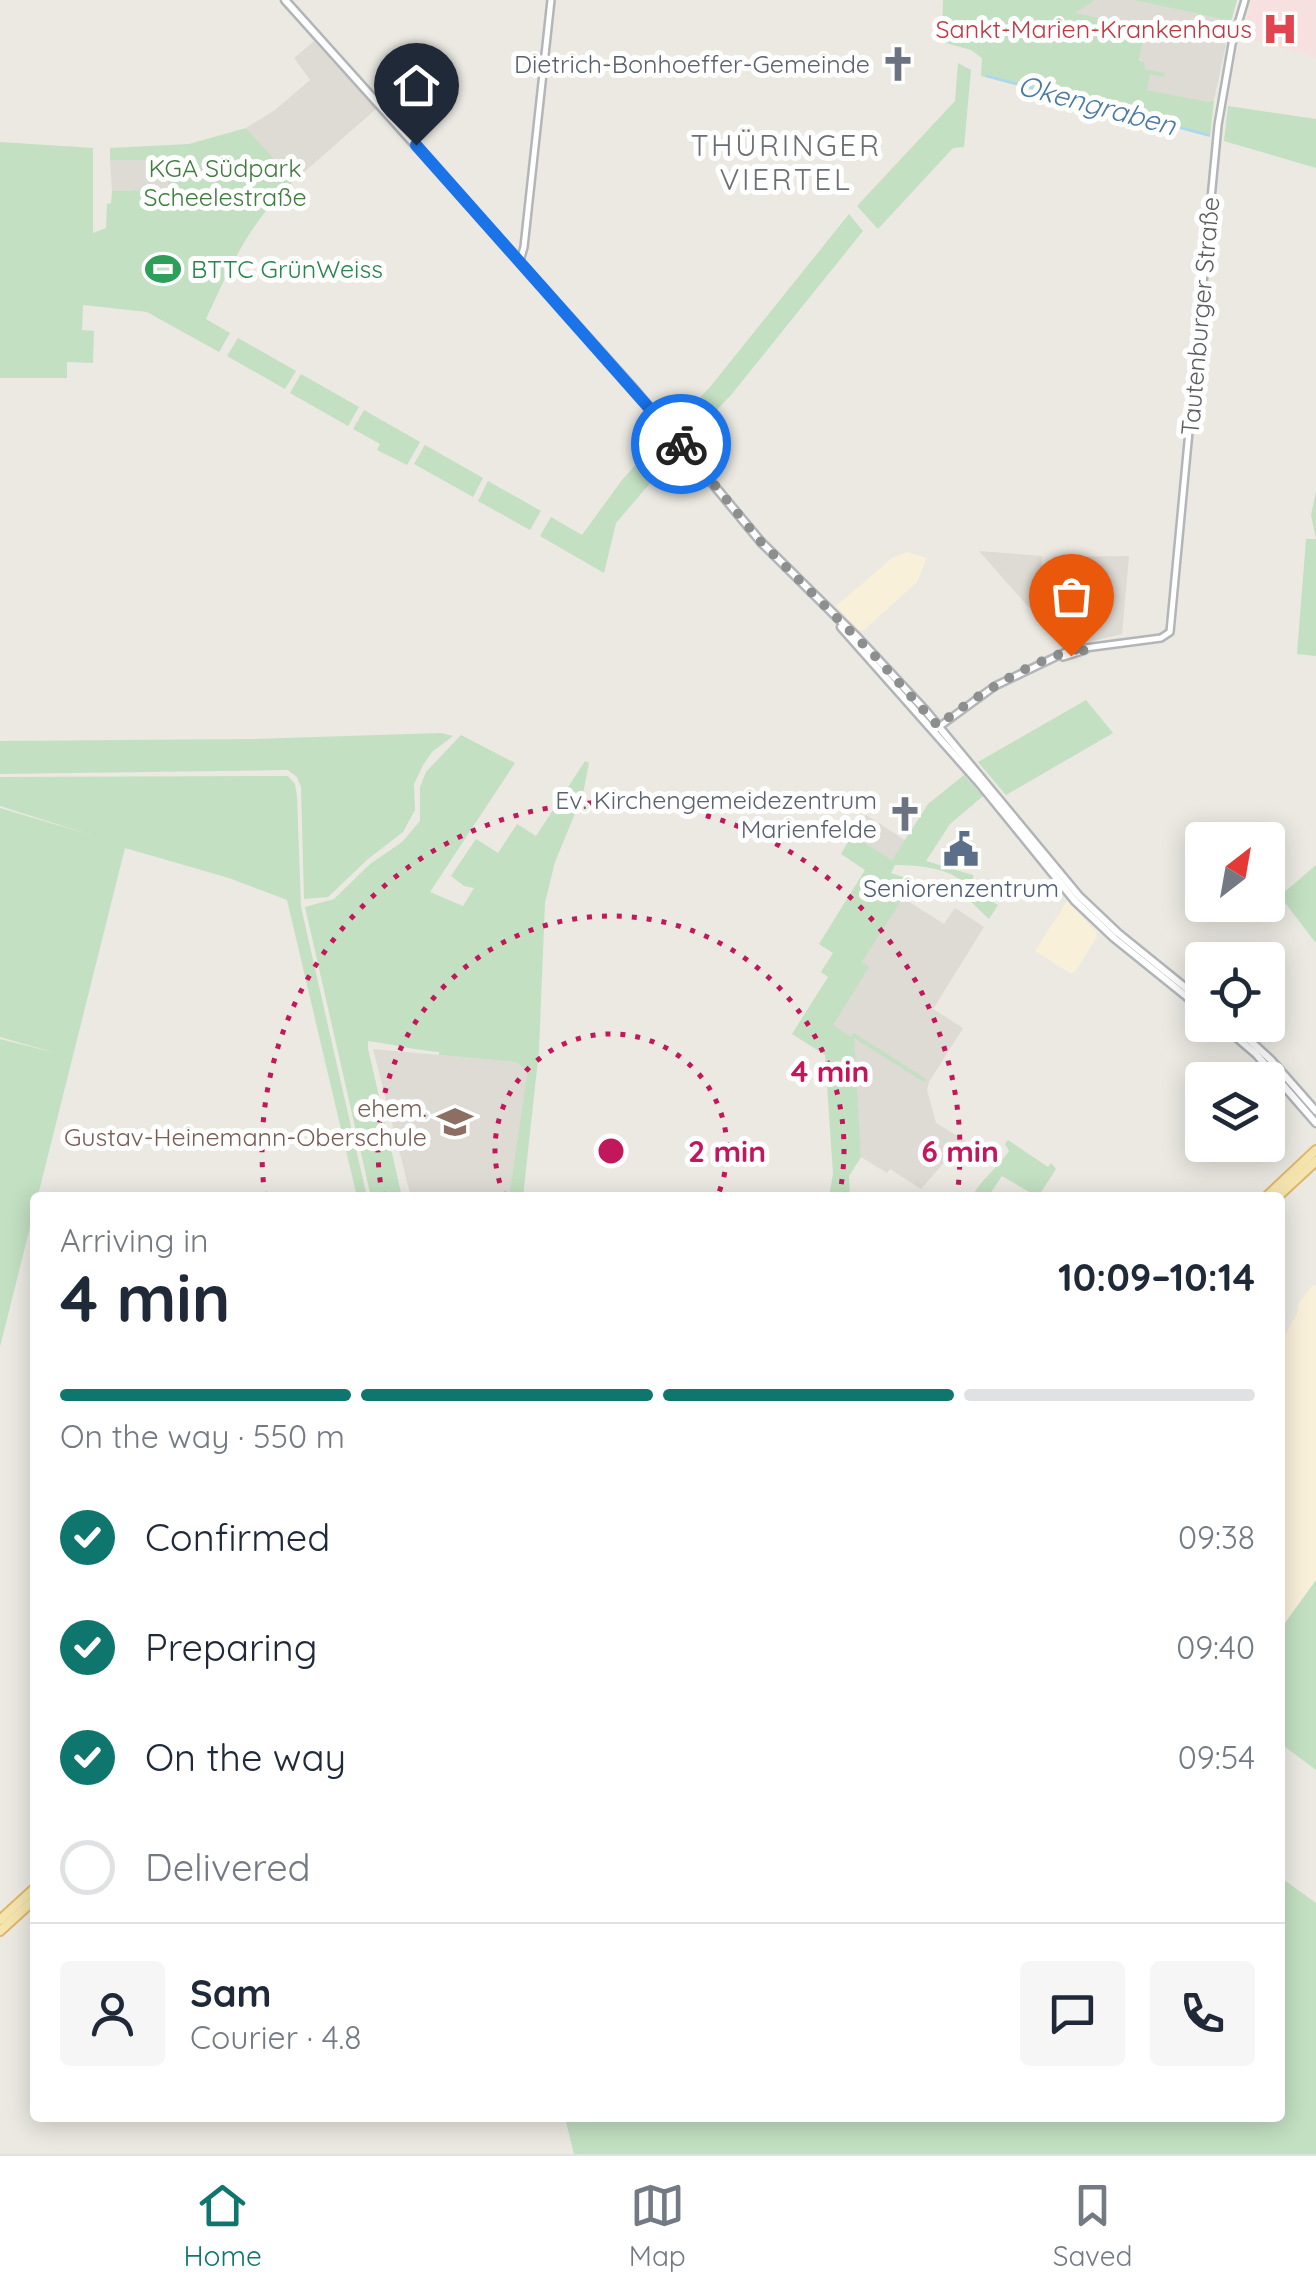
<!DOCTYPE html>
<meta charset="utf-8">
<style>
:root{--surface:#fff;--page:#f6f6f7;--text:#1f2937;--muted:#747a83;--line:#e0e1e3;--accent:#0f766e}
body{margin:0;font-family:Quicksand,sans-serif;background:var(--page);color:var(--text);height:100vh;display:flex;flex-direction:column;font-size:38px;white-space:nowrap}
*{box-sizing:border-box;margin:0}
p{font-size:32px;color:var(--muted)}
.icon{flex:none;width:55px;height:55px;fill:none;stroke:currentColor;stroke-width:2;stroke-linecap:round;stroke-linejoin:round}
.map{position:relative;flex:1;overflow:hidden}
.sheet{position:absolute;left:30px;top:1192px;width:1255px;height:930px;display:flex;flex-direction:column;background:var(--surface);border-radius:10px;box-shadow:0 5px 25px #0003}
.sheet>*{flex:none}
.needle{width:65px;rotate:31deg}
.tools{position:absolute;left:1185px;top:822px;display:grid;gap:20px}
.tools a{display:grid;place-items:center;width:100px;height:100px;border-radius:10px;background:var(--surface);box-shadow:0 5px 25px #0003;font-size:50px}
.pin{position:absolute;display:grid;place-items:center;width:85px;height:85px;color:#fff;margin:-102px -42px;border-radius:50% 50% 50% 0;rotate:-45deg;box-shadow:0 0 10px #0007}
.pin .icon{rotate:45deg}
.courier{position:absolute;display:grid;place-items:center;width:100px;height:100px;margin:-50px;border:8px solid #1a73e8;border-radius:50%;background:#fff;color:#222;box-shadow:0 2px 12px #0007}
.summary em{font-style:normal;font-weight:700}
.summary div{display:flex;flex-direction:column-reverse}
.summary{display:flex;align-items:center;justify-content:space-between;height:170px;padding:0 30px}
h1{font-size:65px;font-weight:700;line-height:75px}
.bar{display:grid;grid-template-columns:repeat(4,1fr);gap:15px 10px;align-content:center;height:120px;padding:0 30px}
.bar i{height:12px;border-radius:8px;background:var(--line)}
.bar .current{background:var(--accent)}
.bar p{grid-column:span 4}
.line{display:flex;align-items:center;gap:25px;padding:0 30px;border-top:2px solid var(--line)}
.line div{flex:1}
.round{display:grid;place-items:center;flex:none;width:105px;height:105px;border-radius:10px;background:var(--page)}
ol{padding:0 30px;list-style:none}
li{display:flex;align-items:center;gap:30px;height:110px}
li p{margin-inline-start:auto}
li .icon{padding:10px;border-radius:50%;background:var(--accent);color:#fff;stroke-width:4}
li:last-child{color:var(--muted)}
li i{width:55px;height:55px;border:5px solid var(--line);border-radius:50%}
.dock{display:flex;justify-content:space-around;align-items:center;height:140px;border-top:2px solid var(--line);background:var(--surface);font-size:28px;color:var(--muted)}
.dock a{display:grid;justify-items:center;gap:5px}
.dock .current{color:var(--accent)}
.map>svg:first-child{display:block}
.commercial{fill:#f9f0da}
.education{fill:#dedad4}
.medical{fill:#f7e0e0}
.green{fill:#c3e0c2}
.lines{fill:none;stroke-linecap:round;stroke-linejoin:round}
.stream{stroke:#aad8f3;stroke-width:2.5}
.tertiary-casing{stroke:#b3b5b8;stroke-width:10}
.secondary-casing{stroke:#b2b5b8;stroke-width:11}
.primary-casing{stroke:#dfb668;stroke-width:12}
.tertiary{stroke:#fff;stroke-width:5}
.secondary{stroke:#fff;stroke-width:6}
.primary{stroke:#f4e5af;stroke-width:8}
.done{stroke:#8d8f8e;stroke-width:10;stroke-dasharray:0 18}
.route{stroke:#1a73e8;stroke-width:12}
.ring{fill:none;stroke:#c2185b;stroke-width:5;stroke-dasharray:5 10}
.labels{text-anchor:middle;stroke-width:10;stroke-linejoin:round;paint-order:stroke}
.health-label{font-size:25px;fill:#be3a42;stroke:#fff;text-anchor:end}
.worship-label{font-size:25px;fill:#5b616d;stroke:#fff;text-anchor:end}
.park-label{font-size:25px;fill:#3f7c3e;stroke:#fff}
.leisure-label{font-size:25px;fill:#27864d;stroke:#fff;text-anchor:start}
.street-label{font-size:25px;fill:#5b5e61;stroke:#fff}
.service-label{font-size:25px;fill:#4e5e75;stroke:#fff}
.education-label{font-size:25px;fill:#785e54;stroke:#fff;text-anchor:end}
.water-label{font-size:28px;font-style:italic;fill:#4b7aa3;stroke:#fff}
.quarter-label{font-size:30px;letter-spacing:2.5px;fill:#6c7073;stroke:#fff}
.centre{fill:#c2185b;stroke:#fff;stroke-width:5}
.ring-label{font-size:30px;text-anchor:middle;font-weight:bold;fill:#c2185b;stroke:#fff;stroke-width:10;stroke-linejoin:round;paint-order:stroke}
</style>
<div class="map">
<svg width="1316" height="2154" viewBox="0 0 1316 2154">
<rect width="100%" height="100%" fill="#ebe9e2"/>
<g class="commercial">
<polygon points="907,552 927,558 917,582 864,630 859,630 836,606 892,558"/>
<polygon points="1067,901 1096,931 1097,937 1075,972 1070,973 1035,951"/>
<polygon points="1313,1285 1316,1286 1316,1580 1280,1630 1280,1343 1297,1314 1299,1302"/>
</g>
<g class="education">
<polygon points="1095,0 1133,0 1231,21 1214,100 1209,102 1146,90 1150,74 1164,73 1144,69 1144,62 1074,13"/>
<polygon points="314,41 376,109 294,181 246,128 275,110 310,80 294,58"/>
<polygon points="110,160 167,160 168,189 112,191"/>
<polygon points="979,551 1042,556 1039,619"/>
<polygon points="1129,556 1122,634 1063,648 1056,639 1049,616 1053,557"/>
<polygon points="866,815 905,840 892,860 852,835"/>
<polygon points="903,898 944,924 955,908 984,927 933,1009 963,1028 929,1082 927,1090 936,1123 967,1142 961,1143 921,1189 890,1169 887,1173 861,1157 853,1039 832,1025 868,968 862,962"/>
<polygon points="373,1049 515,1062 529,1070 509,1197 411,1197"/>
</g>
<polygon class="medical" points="1252,0 1316,0 1316,57 1242,37"/>
<g class="green">
<polygon points="943,0 1095,0 1075,13 1145,28 1139,60 1144,62 1145,69 1165,73 1164,77 1150,74 1147,90 1209,102 1214,100 1210,137 981,76 982,58 971,50 942,42"/>
<polygon points="1133,0 1237,0 1231,21"/>
<polygon points="958,63 971,70 964,147 953,148 878,229 857,206 955,101"/>
<polygon points="1228,106 1316,119 1316,172 1316,168 1224,141"/>
<path d="M246,128L294,181C250,221 230,267 206,319L230,333L219,352L147,312L83,305L82,330L94,331L93,363L67,362V378H0V142L93,148V233L106,228L107,204L111,203L112,191L168,189L167,160H110V148L189,144Z"/>
<polygon points="849,214 863,231 731,395 690,438 676,422 710,387"/>
<polygon points="238,338 296,371 285,389 227,356"/>
<polygon points="301,374 359,407 348,426 290,393"/>
<polygon points="364,410 420,442 407,465 377,450 380,444 353,429"/>
<polygon points="661,437 675,454 616,523 604,573 540,536 551,517 582,535 622,480"/>
<polygon points="425,445 483,478 473,497 414,464"/>
<polygon points="488,481 541,511 530,530 478,501"/>
<polygon points="1316,491 1316,656 1297,654 1306,539 1316,539 1311,515"/>
<polygon points="1086,700 1113,733 1006,795 978,762"/>
<polygon points="441,733 453,736 432,752 423,765 414,784 415,810 403,832 368,859 328,897 304,899 301,787 297,777 288,770 0,774 0,741 253,739"/>
<path d="M461,735L515,763L430,892L463,906L474,888L464,886L451,876L476,839L498,853L517,824L536,836L585,761L589,763L583,794L555,862L545,903L539,1050L523,1197H509L528,1070L515,1062L439,1055V1052C414,1050 392,1044 368,1041V1048L402,1197H371L305,907L334,899L370,864L402,842L420,821V787L426,772Z"/>
<path d="M964,775L983,796L950,824L926,861L973,875L974,891L998,905L989,919L964,895L968,888C955,868 918,865 895,865L891,873L914,881L862,962L869,967L833,1025L851,1037L854,1033L926,1079L924,1082L854,1038L861,1157L849,1176L850,1197H829L833,1174L825,1055L792,1034L828,977L821,972L833,953L819,944L865,870L841,854L852,835L892,860L928,804Z"/>
<polygon points="288,776 295,784 297,796 301,907 367,1197 357,1197 287,900 229,878 125,848 0,1347 0,1039 56,1053 0,1037 0,808 91,835 0,806 0,777"/>
<polygon points="1316,865 1316,941 1315,942 1280,896"/>
<path d="M1008,1140L1048,1167L1051,1163L1056,1169L1038,1197L1002,1176L989,1195L991,1197L974,1193C984,1177 998,1167 1009,1151L1005,1144Z"/>
<polygon points="1316,1580 1316,1770 1280,1743 1280,1630"/>
<polygon points="1280,1877 1316,1903 1316,2154 574,2154 565,2118 731,2118 737,2121 739,2118 1280,2118"/>
</g>
<g class="lines">
<polyline class="stream" points="987,76 1208,135"/>
<defs>
<g id="tertiary">
<polyline points="520,261 524,247 551,0"/>
<polyline points="1063,657 1085,650"/>
<polyline points="936,729 995,686 1070,650 1161,638 1170,632 1218,125 1232,44 1245,0"/>
</g>
<g id="secondary">
<polyline points="285,0 635,390 761,542 859,639 925,710 1079,896 1118,933 1202,1001"/>
<polyline points="841,627 980,784 1075,901 1114,938 1202,1009"/>
<polyline points="1222,1025 1256,1054 1316,1123"/>
<polyline points="1233,1025 1271,1060 1316,1111"/>
</g>
<g id="primary">
<polyline points="1265,1198 1316,1150"/>
<polyline points="1276,1198 1316,1161"/>
<polyline points="0,1920 35,1888"/>
<polyline points="0,1931 35,1899"/>
</g>
</defs>
<use href="#tertiary" class="tertiary-casing"/>
<use href="#secondary" class="secondary-casing"/>
<use href="#primary" class="primary-casing"/>
<use href="#tertiary" class="tertiary"/>
<use href="#secondary" class="secondary"/>
<use href="#primary" class="primary"/>
</g>
<g class="lines">
<path class="done" d="M681,444L761,542L873,654L938,726C970,699 1047,650 1088,648L1071,656"/>
<polyline class="route" points="416,145 681,444"/>
</g>
<g class="ring">
<path d="M505 1197A116 116 0 1 1 717 1197"/>
<path d="M383 1197A233 233 0 1 1 839 1197"/>
<path d="M265 1197A349 349 0 1 1 957 1197"/>
</g>
<defs>
<symbol id="hospital-bare" viewBox="-9 -9 18 18"><path d="M-5-5h3v3.5h4V-5h3V5h-3V1.5h-4V5h-3Z" fill="#e0444e" stroke="#fff" stroke-width="2.5" paint-order="stroke"/></symbol>
<symbol id="church-bare" viewBox="-9 -9 18 18"><path d="M-1.2-6h2.4v3.5h3.3v2.4h-3.3V6h-2.4V-.1h-3.3v-2.4h3.3Z" fill="#6b7280" stroke="#fff" stroke-width="2.5" paint-order="stroke"/></symbol>
<symbol id="stadium-bare" viewBox="-9 -9 18 18"><path d="M0-5a6.5 5 0 1 0 0 10a6.5 5 0 1 0 0-10ZM-3.5-1.8h7v3.6h-7Z" fill="#2e9e5b" stroke="#fff" stroke-width="2.5" paint-order="stroke"/></symbol>
<symbol id="civic-bare" viewBox="-9 -9 18 18"><path d="M-.6-6.5H3V-4.5H.6V-3L4-1V1h2V6H-6V1h2V-1L-.6-3ZM-1.2 2.5V6h2.4V2.5Z" fill="#5c6f8a" stroke="#fff" stroke-width="2.5" paint-order="stroke"/></symbol>
<symbol id="school-bare" viewBox="-9 -9 18 18"><path d="M0-5L7-2L0 1L-7-2ZM-4 1L0 2.5L4 1V4Q0 6-4 4Z" fill="#8d6e63" stroke="#fff" stroke-width="2.5" paint-order="stroke"/></symbol>
</defs>
<g fill-rule="evenodd">
<use href="#hospital-bare" x="1255" y="4" width="50" height="50"/>
<use href="#church-bare" x="873" y="39" width="50" height="50"/>
<use href="#stadium-bare" x="138" y="244" width="50" height="50"/>
<use href="#church-bare" x="880" y="789" width="50" height="50"/>
<use href="#civic-bare" x="936" y="824" width="50" height="50"/>
<use href="#school-bare" x="430" y="1097" width="50" height="50"/>
</g>
<g class="labels">
<g class="health-label">
<text x="1252" y="38">Sankt-Marien-Krankenhaus</text>
</g>
<g class="worship-label">
<text x="870" y="73">Dietrich-Bonhoeffer-Gemeinde</text>
<text x="877" y="809">Ev. Kirchengemeidezentrum<tspan x="877" dy="29">Marienfelde</tspan></text>
</g>
<g class="park-label">
<text x="225" y="177">KGA Südpark<tspan x="225" dy="29">Scheelestraße</tspan></text>
</g>
<g class="leisure-label">
<text x="191" y="278">BTTC GrünWeiss</text>
</g>
<g class="street-label">
<text transform="translate(1200 316) rotate(-85)" y="9">Tautenburger Straße</text>
</g>
<g class="service-label">
<text x="961" y="897">Seniorenzentrum</text>
</g>
<g class="education-label">
<text x="427" y="1117">ehem.<tspan x="427" dy="29">Gustav-Heinemann-Oberschule</tspan></text>
</g>
<g class="water-label">
<text transform="translate(1097 105) rotate(15)" y="10">Okengraben</text>
</g>
<g class="quarter-label">
<text x="786" y="156">THÜRINGER<tspan x="786" dy="34">VIERTEL</tspan></text>
</g>
</g>
<circle cx="611" cy="1151" r="15" class="centre"/>
<g class="ring-label">
<text x="830" y="1082">4 min</text>
<text x="727" y="1162">2 min</text>
<text x="960" y="1162">6 min</text>
</g>
</svg>
<div class="tools">
<a><svg class="needle" viewBox="-14 -14 28 28"><path d="M0-13l5 13h-10z" fill="#e53935"/><path d="M0 13l5-13h-10z" fill="#747a83"/></svg></a>
<a><svg class="icon" aria-label="locate" viewBox="0 0 24 24"><circle cx="12" cy="12" r="6"/><path d="M12 2v4M12 18v4M2 12h4M18 12h4"/></svg></a>
<a><svg class="icon" aria-label="layers" viewBox="0 0 24 24"><path d="M12 4l9 5-9 5-9-5zM3 14l9 5 9-5"/></svg></a>
</div>
<div class="pin" style="left:1071px;top:656px;background:#ea580c"><svg class="icon" aria-label="bag" viewBox="0 0 24 24"><path d="M5 8h14l-1 12H6zM9 8a3 3 0 0 1 6 0"/></svg></div>
<div class="pin" style="left:416px;top:145px;background:#1f2937"><svg class="icon" aria-label="home" viewBox="0 0 24 24"><path d="M3 11l9-7 9 7M6 9v11h12V9"/></svg></div>
<div class="courier" style="left:681px;top:444px"><svg class="icon" aria-label="bike" viewBox="0 0 24 24"><circle cx="6" cy="16" r="4"/><circle cx="18" cy="16" r="4"/><path d="M6 16l4-8h5l3 8M10 8l3 8H6M13 5h3"/></svg></div>
<section class="sheet">
<div class="summary"><div><h1>4 min</h1><p>Arriving in</p></div><em>10:09–10:14</em></div>
<div class="bar"><i class="current"></i><i class="current"></i><i class="current"></i><i></i><p>On the way · 550 m</p></div>
<ol>
<li><svg class="icon" aria-label="check" viewBox="0 0 24 24"><path d="M5 12l5 5 9-10"/></svg>Confirmed<p>09:38</p></li>
<li><svg class="icon" aria-label="check" viewBox="0 0 24 24"><path d="M5 12l5 5 9-10"/></svg>Preparing<p>09:40</p></li>
<li><svg class="icon" aria-label="check" viewBox="0 0 24 24"><path d="M5 12l5 5 9-10"/></svg>On the way<p>09:54</p></li>
<li><i></i>Delivered</li>
</ol>
<div class="line" style="height:180px"><a class="round"><svg class="icon" aria-label="person" viewBox="0 0 24 24"><circle cx="12" cy="8" r="4"/><path d="M4 21q1-7 8-7t8 7"/></svg></a><div><b>Sam</b><p>Courier · 4.8</p></div><a class="round"><svg class="icon" aria-label="chat" viewBox="0 0 24 24"><path d="M4 5h16v11H9l-5 4z"/></svg></a><a class="round"><svg class="icon" aria-label="phone" viewBox="0 0 24 24"><path d="M5 4h4l2 5-3 2q2 4 5 5l2-3 5 2v4C11 20 4 13 5 4z"/></svg></a></div>
</section>
</div>
<nav class="dock">
<a class="current"><svg class="icon" aria-label="home" viewBox="0 0 24 24"><path d="M3 11l9-7 9 7M6 9v11h12V9"/></svg>Home</a>
<a><svg class="icon" aria-label="map" viewBox="0 0 24 24"><path d="M3 6l6-2 6 2 6-2v14l-6 2-6-2-6 2zM9 4v14M15 6v14"/></svg>Map</a>
<a><svg class="icon" aria-label="saved" viewBox="0 0 24 24"><path d="M7 4h10v16l-5-4-5 4z"/></svg>Saved</a>
</nav>
